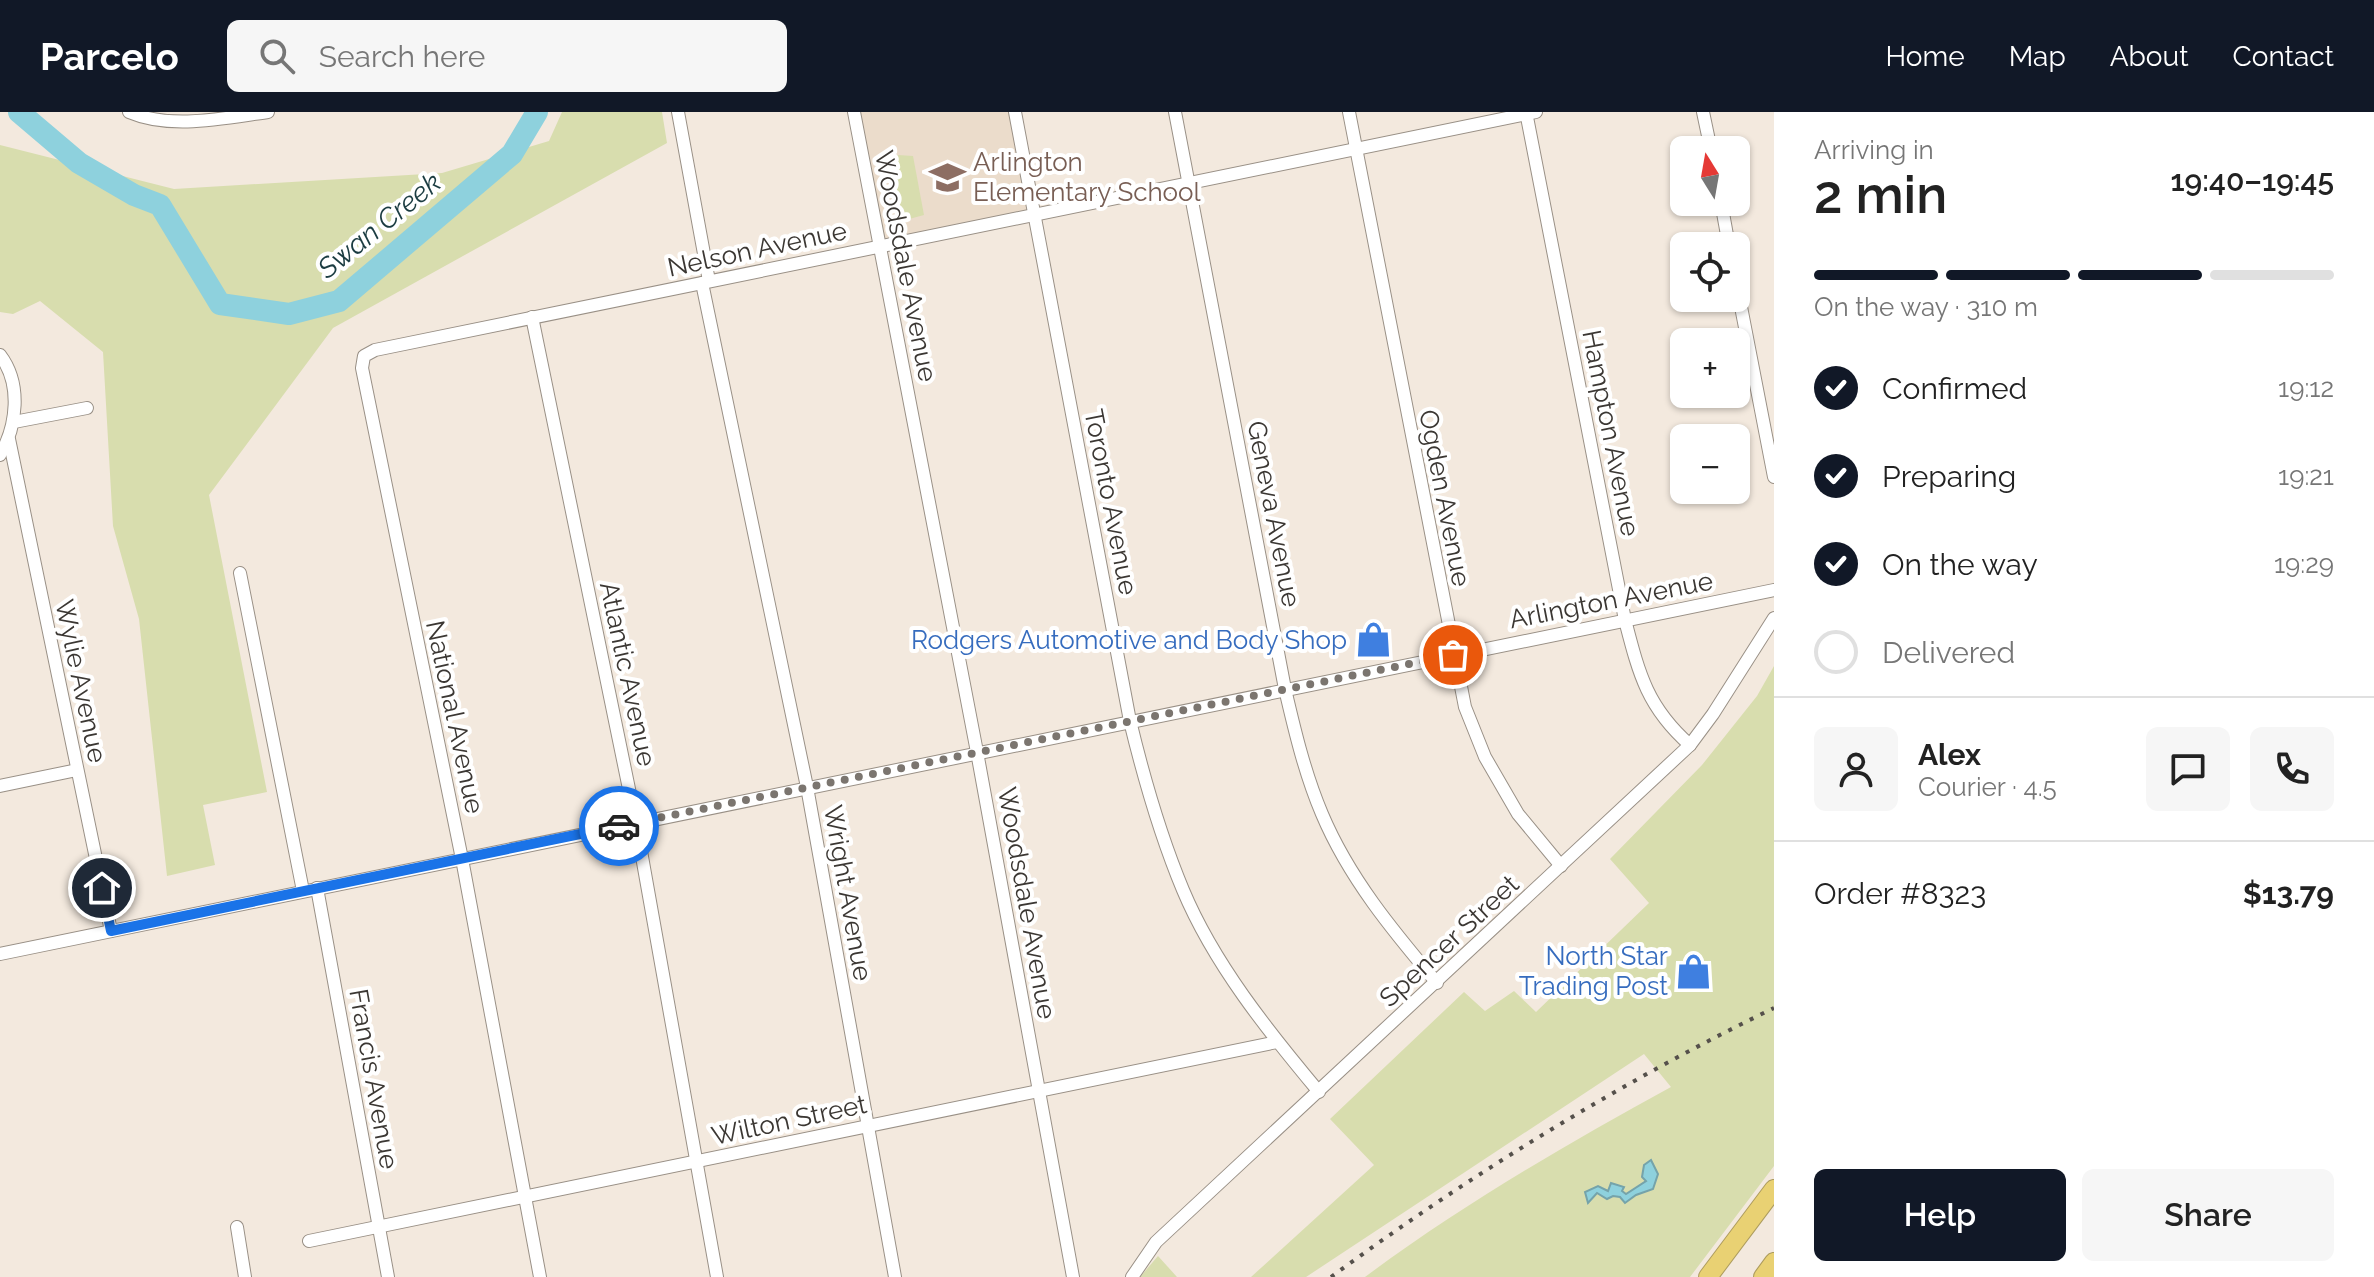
<!DOCTYPE html>
<meta charset="utf-8">
<style>
:root{--surface:#fff;--page:#f6f6f6;--text:#222;--muted:#767676;--line:#e0e0e0;--accent:#111827}
body{margin:0;font-family:Raleway,sans-serif;background:var(--page);color:var(--text);height:100vh;display:flex;flex-direction:column;font-size:30px;white-space:nowrap}
*{box-sizing:border-box;margin:0}
p{font-size:26px;color:var(--muted)}
.icon{flex:none;width:44px;height:44px;fill:none;stroke:currentColor;stroke-width:2;stroke-linecap:round;stroke-linejoin:round}
.map{position:relative;flex:1;overflow:hidden}
.drawer{display:flex;flex-direction:column;background:var(--surface);width:600px}
.drawer>*{flex:none}
.needle{width:52px;rotate:349deg}
.tools{position:absolute;left:1670px;top:24px;display:grid;gap:16px}
.tools a{display:grid;place-items:center;width:80px;height:80px;border-radius:12px;background:var(--surface);box-shadow:0 2px 6px #0004;font-size:40px}
.pin{position:absolute;display:grid;place-items:center;width:68px;height:68px;color:#fff;margin:-34px;border:4px solid #fff;border-radius:50%;box-shadow:0 2px 8px #0007}
.courier{position:absolute;display:grid;place-items:center;width:80px;height:80px;margin:-40px;border:6px solid #1a73e8;border-radius:50%;background:#fff;color:#222;box-shadow:0 2px 10px #0007}
.summary em{font-style:normal;font-weight:600}
.summary div{display:flex;flex-direction:column-reverse}
.summary{display:flex;align-items:center;justify-content:space-between;height:136px;padding:0 40px}
h1{font-size:52px;font-weight:600;line-height:60px}
.bar{display:grid;grid-template-columns:repeat(4,1fr);gap:12px 8px;align-content:center;height:96px;padding:0 40px}
.bar i{height:10px;border-radius:6px;background:var(--line)}
.bar .selected{background:var(--accent)}
.bar p{grid-column:span 4}
.line{display:flex;align-items:center;gap:20px;padding:0 40px;border-top:2px solid var(--line)}
.line div{flex:1}
.round{display:grid;place-items:center;flex:none;width:84px;height:84px;border-radius:12px;background:var(--page)}
ol{padding:0 40px;list-style:none}
li{display:flex;align-items:center;gap:24px;height:88px}
li p{margin-inline-start:auto}
li .icon{padding:8px;border-radius:50%;background:var(--accent);color:#fff;stroke-width:4}
li:last-child{color:var(--muted)}
li i{width:44px;height:44px;border:4px solid var(--line);border-radius:50%}
.cta{display:flex;gap:16px;margin-top:auto;padding:16px 40px}
.cta a{flex:1;height:92px;border-radius:12px;background:var(--accent);color:#fff;font-size:32px;font-weight:600;line-height:92px;text-align:center}
.cta a+a{background:var(--page);color:var(--text)}
header{display:flex;align-items:center;gap:48px;box-sizing:border-box;height:112px;padding:0 40px;background:var(--accent);color:#fff}
header strong{font-size:38px}
nav{display:flex;gap:44px;margin-inline-start:auto;font-size:28px}
.search{width:560px;height:72px;background:var(--page);display:flex;align-items:center;gap:20px;box-sizing:border-box;padding:0 28px;border-radius:12px;color:var(--muted);font-size:30px}
main{display:flex;flex:1;min-height:0}
.map>svg:first-child{display:block}
.built{fill:#ebdccb}
.green{fill:#d8ddae}
.water{fill:#8ed1dd;stroke:#75a3aa;stroke-width:2}
.lines{fill:none;stroke-linecap:round;stroke-linejoin:round}
.river{stroke:#8ed1dd;stroke-width:22}
.minor-casing{stroke:#999086;stroke-width:14}
.highway-casing{stroke:#ac9b5d;stroke-width:20}
.minor{stroke:#fff;stroke-width:12}
.highway{stroke:#e9d173;stroke-width:18}
.rail{stroke:#55504b;stroke-width:4;stroke-dasharray:4 8;stroke-linecap:butt}
.done{stroke:#7b756f;stroke-width:8;stroke-dasharray:0 14.4}
.route{stroke:#1a73e8;stroke-width:10}
.labels{text-anchor:middle;stroke-width:8;stroke-linejoin:round;paint-order:stroke}
.education-label{font-size:26px;fill:#785e54;stroke:#fff;text-anchor:start}
.street-label{font-size:26px;fill:#3b3733;stroke:#fff}
.shop-label{font-size:26px;fill:#366cbe;stroke:#fff;text-anchor:end}
.water-label{font-size:28px;font-style:italic;fill:#1b3c41;stroke:#fff}
</style>
<header>
<strong>Parcelo</strong>
<div class="search"><svg class="icon" aria-label="search" viewBox="0 0 24 24"><circle cx="10" cy="10" r="6"/><path d="M15 15l6 6"/></svg>Search here</div>
<nav><a>Home</a><a>Map</a><a>About</a><a>Contact</a></nav>
</header>
<main>
<div class="map">
<svg width="1774" height="1165" viewBox="0 0 1774 1165">
<rect width="100%" height="100%" fill="#f3e9de"/>
<polygon class="built" points="854,0 1015,0 1034,103 880,134"/>
<g class="green">
<polygon points="562,0 662,0 667,31 333,216 209,383 267,680 203,693 215,753 167,764 139,507 113,414 103,240 40,189 13,202 0,200 0,33 174,77 442,61 549,29"/>
<polygon points="898,43 913,44 924,103 898,110 887,50"/>
<path d="M1774,554V1054L1690,1165H1365C1462,1093 1565,1033 1671,975L1644,942L1306,1165H1251L1374,1053L1330,1007L1464,880L1485,899L1514,879L1536,900L1649,791L1610,747L1702,653L1757,584Z"/>
<polygon points="1158,1144 1177,1165 1140,1165"/>
</g>
<polygon class="water" points="1651,1048 1658,1062 1653,1077 1636,1083 1625,1091 1620,1085 1613,1084 1607,1087 1597,1081 1588,1091 1585,1080 1598,1074 1608,1079 1611,1071 1624,1075 1622,1079 1626,1082 1646,1069 1642,1065 1644,1053"/>
<g class="lines">
<polyline class="river" points="19,0 79,51 134,83 160,93 220,192 289,202 339,189 512,42 537,0"/>
<defs>
<g id="minor">
<path d="M129,0C171,18 224,6 268,0"/>
<polyline points="678,0 709,169"/>
<polyline points="854,0 977,640 1073,1165"/>
<path d="M1015,0L1130,609C1144,667 1160,723 1183,778C1214,852 1268,919 1319,980"/>
<path d="M1175,0L1285,577C1295,620 1305,662 1322,702C1349,766 1393,819 1437,871"/>
<polyline points="1349,0 1465,595 1485,645 1518,702 1561,754"/>
<path d="M1526,0L1625,508C1639,562 1647,595 1690,633"/>
<polyline points="1703,0 1711,38"/>
<polyline points="1721,90 1729,134"/>
<polyline points="1736,169 1774,365"/>
<polyline points="702,171 807,675 895,1165"/>
<polyline points="532,205 636,711 717,1165"/>
<path d="M0,243C22,272 17,314 0,343"/>
<polyline points="14,310 87,296"/>
<polyline points="9,327 111,819"/>
<polyline points="240,461 303,779"/>
<polyline points="0,674 77,658"/>
<polyline points="317,776 388,1165"/>
<polyline points="0,842 1774,478"/>
<polyline points="237,1115 245,1165"/>
<polyline points="309,1129 1277,930"/>
<polyline points="540,1165 462,747 362,256 364,244 375,238 1536,0"/>
<polyline points="1132,1165 1156,1130 1690,633 1713,602 1774,506"/>
</g>
<g id="highway">
<polyline points="1708,1165 1774,1077"/>
<polyline points="1763,1165 1774,1150"/>
</g>
</defs>
<use href="#minor" class="minor-casing"/>
<use href="#highway" class="highway-casing"/>
<use href="#minor" class="minor"/>
<use href="#highway" class="highway"/>
<path class="rail" d="M1331,1165C1470,1063 1619,971 1774,896"/>
</g>
<g class="lines">
<polyline class="done" points="619,714 1453,543"/>
<polyline class="route" points="102,776 111,819 619,714"/>
</g>
<defs>
<symbol id="school-bare" viewBox="-9 -9 18 18"><path d="M0-5L7-2L0 1L-7-2ZM-4 1L0 2.5L4 1V4Q0 6-4 4Z" fill="#8d6e63" stroke="#fff" stroke-width="2.5" paint-order="stroke"/></symbol>
<symbol id="shop-bare" viewBox="-9 -9 18 18"><path d="M-5-2.5h2.3a2.7 3.5 0 0 1 5.4 0H5L5.5 6h-11ZM-1.5-2.5h3a1.5 2.3 0 0 0-3 0Z" fill="#3f7fe0" stroke="#fff" stroke-width="2.5" paint-order="stroke"/></symbol>
</defs>
<g fill-rule="evenodd">
<use href="#school-bare" x="922" y="40" width="51" height="51"/>
<use href="#shop-bare" x="1348" y="502" width="51" height="51"/>
<use href="#shop-bare" x="1668" y="834" width="51" height="51"/>
</g>
<g class="labels">
<g class="education-label">
<text x="973" y="59">Arlington<tspan x="973" dy="30">Elementary School</tspan></text>
</g>
<g class="street-label">
<text transform="translate(757 137) rotate(-12)" y="9">Nelson Avenue</text>
<text transform="translate(906 154) rotate(79)" y="9">Woodsdale Avenue</text>
<text transform="translate(1611 321) rotate(79)" y="9">Hampton Avenue</text>
<text transform="translate(1445 386) rotate(79)" y="9">Ogden Avenue</text>
<text transform="translate(1111 390) rotate(79)" y="9">Toronto Avenue</text>
<text transform="translate(1274 402) rotate(79)" y="9">Geneva Avenue</text>
<text transform="translate(1611 488) rotate(-11)" y="9">Arlington Avenue</text>
<text transform="translate(628 562) rotate(78)" y="9">Atlantic Avenue</text>
<text transform="translate(81 569) rotate(78)" y="9">Wylie Avenue</text>
<text transform="translate(455 605) rotate(78)" y="9">National Avenue</text>
<text transform="translate(848 781) rotate(80)" y="9">Wright Avenue</text>
<text transform="translate(1027 791) rotate(80)" y="9">Woodsdale Avenue</text>
<text transform="translate(1449 829) rotate(-43)" y="9">Spencer Street</text>
<text transform="translate(374 967) rotate(80)" y="9">Francis Avenue</text>
<text transform="translate(789 1008) rotate(-12)" y="9">Wilton Street</text>
</g>
<g class="shop-label">
<text x="1347" y="537">Rodgers Automotive and Body Shop</text>
<text x="1668" y="853">North Star<tspan x="1668" dy="30">Trading Post</tspan></text>
</g>
<g class="water-label">
<text transform="translate(379 113) rotate(-39)" y="10">Swan Creek</text>
</g>
</g>
</svg>
<div class="tools">
<a><svg class="needle" viewBox="-14 -14 28 28"><path d="M0-13l5 13h-10z" fill="#e53935"/><path d="M0 13l5-13h-10z" fill="#767676"/></svg></a>
<a><svg class="icon" aria-label="locate" viewBox="0 0 24 24"><circle cx="12" cy="12" r="6"/><path d="M12 2v4M12 18v4M2 12h4M18 12h4"/></svg></a>
<a>+</a>
<a>−</a>
</div>
<div class="pin" style="left:1453px;top:543px;background:#ea580c"><svg class="icon" aria-label="bag" viewBox="0 0 24 24"><path d="M5 8h14l-1 12H6zM9 8a3 3 0 0 1 6 0"/></svg></div>
<div class="pin" style="left:102px;top:776px;background:#1f2937"><svg class="icon" aria-label="home" viewBox="0 0 24 24"><path d="M3 11l9-7 9 7M6 9v11h12V9"/></svg></div>
<div class="courier" style="left:619px;top:714px"><svg class="icon" aria-label="car" viewBox="0 0 24 24"><path d="M5 17H2v-5l4-1 3-4h7l3 4 3 1v5h-3M9 17h6M6 11h13"/><circle cx="7" cy="17" r="2"/><circle cx="17" cy="17" r="2"/></svg></div>
</div>
<section class="drawer">
<div class="summary"><div><h1>2 min</h1><p>Arriving in</p></div><em>19:40–19:45</em></div>
<div class="bar"><i class="selected"></i><i class="selected"></i><i class="selected"></i><i></i><p>On the way · 310 m</p></div>
<ol>
<li><svg class="icon" aria-label="check" viewBox="0 0 24 24"><path d="M5 12l5 5 9-10"/></svg>Confirmed<p>19:12</p></li>
<li><svg class="icon" aria-label="check" viewBox="0 0 24 24"><path d="M5 12l5 5 9-10"/></svg>Preparing<p>19:21</p></li>
<li><svg class="icon" aria-label="check" viewBox="0 0 24 24"><path d="M5 12l5 5 9-10"/></svg>On the way<p>19:29</p></li>
<li><i></i>Delivered</li>
</ol>
<div class="line" style="height:144px"><a class="round"><svg class="icon" aria-label="person" viewBox="0 0 24 24"><circle cx="12" cy="8" r="4"/><path d="M4 21q1-7 8-7t8 7"/></svg></a><div><b>Alex</b><p>Courier · 4.5</p></div><a class="round"><svg class="icon" aria-label="chat" viewBox="0 0 24 24"><path d="M4 5h16v11H9l-5 4z"/></svg></a><a class="round"><svg class="icon" aria-label="phone" viewBox="0 0 24 24"><path d="M5 4h4l2 5-3 2q2 4 5 5l2-3 5 2v4C11 20 4 13 5 4z"/></svg></a></div>
<div class="line" style="height:104px"><div>Order #8323</div><b>$13.79</b></div>
<div class="cta"><a>Help</a><a>Share</a></div>
</section>
</main>
